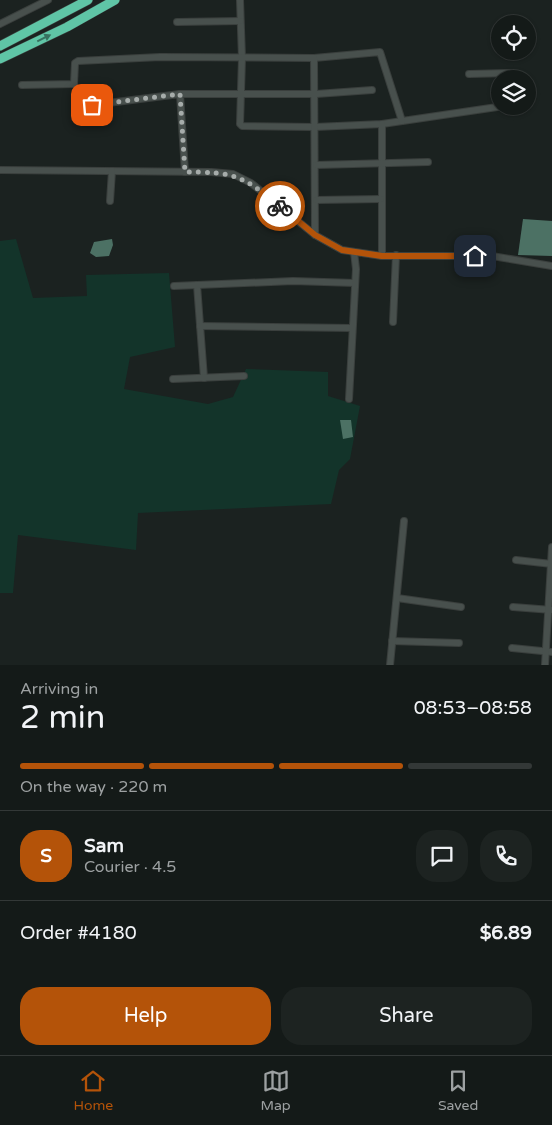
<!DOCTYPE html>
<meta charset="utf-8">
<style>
:root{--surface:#141a18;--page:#1d2321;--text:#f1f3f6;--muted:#9da1a2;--line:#333837;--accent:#b45309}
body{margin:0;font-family:"Varela Round",sans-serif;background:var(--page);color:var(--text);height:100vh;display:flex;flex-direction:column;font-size:19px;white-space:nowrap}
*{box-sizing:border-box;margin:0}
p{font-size:16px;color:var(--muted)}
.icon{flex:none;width:28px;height:28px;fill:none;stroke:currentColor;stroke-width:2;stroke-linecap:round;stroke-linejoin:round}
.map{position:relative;height:665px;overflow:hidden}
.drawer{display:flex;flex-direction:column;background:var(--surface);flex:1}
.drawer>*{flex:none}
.tools{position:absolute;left:491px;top:15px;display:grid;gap:10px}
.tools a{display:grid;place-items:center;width:45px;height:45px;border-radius:50%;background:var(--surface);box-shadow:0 1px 4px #0004,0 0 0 1px var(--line);font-size:25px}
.pin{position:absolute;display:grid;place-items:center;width:42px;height:42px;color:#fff;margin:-21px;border-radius:10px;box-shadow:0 2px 8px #0006}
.courier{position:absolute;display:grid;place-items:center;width:50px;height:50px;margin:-25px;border:4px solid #b45309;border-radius:50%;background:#fff;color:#222;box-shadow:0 1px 6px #0007}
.overview em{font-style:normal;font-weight:600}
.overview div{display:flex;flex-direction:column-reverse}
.overview{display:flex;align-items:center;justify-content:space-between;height:85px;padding:0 20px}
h1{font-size:32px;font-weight:600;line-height:38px}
.bar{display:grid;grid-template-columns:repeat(4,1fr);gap:8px 5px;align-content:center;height:60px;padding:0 20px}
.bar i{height:6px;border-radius:4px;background:var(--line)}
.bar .current{background:var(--accent)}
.bar p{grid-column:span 4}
.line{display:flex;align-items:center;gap:12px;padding:0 20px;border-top:1px solid var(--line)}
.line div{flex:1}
.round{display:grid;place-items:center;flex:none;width:52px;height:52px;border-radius:20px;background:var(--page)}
.cta{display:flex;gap:10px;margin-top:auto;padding:10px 20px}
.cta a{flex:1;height:58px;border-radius:20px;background:var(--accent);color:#fff;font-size:20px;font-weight:600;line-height:58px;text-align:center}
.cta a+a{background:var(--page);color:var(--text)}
.tabs{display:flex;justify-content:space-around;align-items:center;height:70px;border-top:1px solid var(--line);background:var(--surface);font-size:14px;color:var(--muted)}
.tabs a{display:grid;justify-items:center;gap:2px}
.tabs .current{color:var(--accent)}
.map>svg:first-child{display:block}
.green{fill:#13342a}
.water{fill:#4c7164}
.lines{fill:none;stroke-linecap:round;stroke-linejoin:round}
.minor-casing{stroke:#3a3f3d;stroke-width:8}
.highway-casing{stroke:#3a3f3d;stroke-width:10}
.minor{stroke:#48504d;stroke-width:6}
.highway{stroke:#5fc5a6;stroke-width:9}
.oneway{fill:#387160}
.done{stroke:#a6acaa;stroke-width:5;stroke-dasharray:0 9}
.route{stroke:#b45309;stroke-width:6}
</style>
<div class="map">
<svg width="552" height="665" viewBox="0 0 552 665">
<rect width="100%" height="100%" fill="#1b2220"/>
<polygon class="green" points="16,239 33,298 87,296 86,275 169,273 175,347 130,357 124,389 208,404 233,397 246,369 328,372 328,396 360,406 350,459 339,470 331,504 138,513 136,550 18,535 13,593 0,593 0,241"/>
<g class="water">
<polygon points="523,219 552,221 552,256 518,255"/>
<polygon points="112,239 113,245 109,256 96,257 90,253 94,242"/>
<polygon points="340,420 351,420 353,437 343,439"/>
</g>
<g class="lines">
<defs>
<g id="minor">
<polyline points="240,0 242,58 240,124 242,126 315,127 382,124 504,106"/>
<polyline points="177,22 240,21"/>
<polyline points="0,24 48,0"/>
<polyline points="314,58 380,52 402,121"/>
<polyline points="469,74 509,73 511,79"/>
<polyline points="22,85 74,84 75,63 78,61 160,57 314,58 315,235"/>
<polyline points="180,94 185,172"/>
<polyline points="92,105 180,94 316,94 372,90"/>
<polyline points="382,124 382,256"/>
<polyline points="316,165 428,162"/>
<polyline points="0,170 211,172 233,174 251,183 315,235 342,250 382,256 492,256 552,266"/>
<polyline points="316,200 381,199"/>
<polyline points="110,201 112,171"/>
<polyline points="197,285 204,378"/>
<polyline points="174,286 293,281 355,283"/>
<polyline points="393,322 396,255"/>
<polyline points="200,326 352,328"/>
<polyline points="173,379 244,376"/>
<polyline points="349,399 356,269 354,252"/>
<polyline points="516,560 552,564"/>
<polyline points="397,598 461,607"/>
<polyline points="513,607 552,610"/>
<polyline points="392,641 459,643"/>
<polyline points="512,648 552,652"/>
<polyline points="390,665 404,521"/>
<polyline points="545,665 552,547"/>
</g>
<g id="highway">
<polyline points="0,46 88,0"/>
<polyline points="0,59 67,27 115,0"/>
</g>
</defs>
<use href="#minor" class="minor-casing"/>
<use href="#highway" class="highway-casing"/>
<use href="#minor" class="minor"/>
<use href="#highway" class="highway"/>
</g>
<defs><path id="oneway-solid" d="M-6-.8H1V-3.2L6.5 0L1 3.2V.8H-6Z" transform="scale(1.25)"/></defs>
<use class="oneway" href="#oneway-solid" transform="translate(44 38) rotate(-26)"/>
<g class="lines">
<path class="done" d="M92,105L180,94L185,172C235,172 241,175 280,206"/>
<polyline class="route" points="280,206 315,235 342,250 382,256 475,256"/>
</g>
</svg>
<div class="tools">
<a><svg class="icon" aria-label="locate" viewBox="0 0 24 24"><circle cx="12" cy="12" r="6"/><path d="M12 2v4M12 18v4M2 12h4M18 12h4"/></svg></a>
<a><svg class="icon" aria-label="layers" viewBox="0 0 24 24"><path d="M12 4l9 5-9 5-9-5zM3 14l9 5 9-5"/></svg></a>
</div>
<div class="pin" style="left:92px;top:105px;background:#ea580c"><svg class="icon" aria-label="bag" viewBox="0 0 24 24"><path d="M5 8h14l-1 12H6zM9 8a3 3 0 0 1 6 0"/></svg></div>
<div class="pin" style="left:475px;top:256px;background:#1f2937"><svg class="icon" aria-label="home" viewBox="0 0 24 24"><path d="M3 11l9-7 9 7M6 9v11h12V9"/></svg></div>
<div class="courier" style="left:280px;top:206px"><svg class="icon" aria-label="bike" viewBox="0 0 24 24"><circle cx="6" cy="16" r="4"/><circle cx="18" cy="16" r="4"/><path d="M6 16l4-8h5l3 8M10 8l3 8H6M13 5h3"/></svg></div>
</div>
<section class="drawer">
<div class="overview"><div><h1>2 min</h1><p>Arriving in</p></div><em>08:53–08:58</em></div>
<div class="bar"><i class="current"></i><i class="current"></i><i class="current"></i><i></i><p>On the way · 220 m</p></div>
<div class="line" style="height:90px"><b class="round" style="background:var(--accent);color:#fff">S</b><div><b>Sam</b><p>Courier · 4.5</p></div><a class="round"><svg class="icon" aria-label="chat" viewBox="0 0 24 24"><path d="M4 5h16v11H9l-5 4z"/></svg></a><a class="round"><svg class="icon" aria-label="phone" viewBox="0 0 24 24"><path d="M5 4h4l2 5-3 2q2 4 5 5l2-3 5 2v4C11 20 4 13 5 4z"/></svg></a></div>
<div class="line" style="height:65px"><div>Order #4180</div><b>$6.89</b></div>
<div class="cta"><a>Help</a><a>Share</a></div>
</section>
<nav class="tabs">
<a class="current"><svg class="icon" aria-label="home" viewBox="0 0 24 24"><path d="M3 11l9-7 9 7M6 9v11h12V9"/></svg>Home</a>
<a><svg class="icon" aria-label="map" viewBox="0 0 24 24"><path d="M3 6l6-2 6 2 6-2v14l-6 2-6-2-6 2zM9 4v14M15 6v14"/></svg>Map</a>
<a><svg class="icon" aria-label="saved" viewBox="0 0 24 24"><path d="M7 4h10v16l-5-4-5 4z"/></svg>Saved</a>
</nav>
